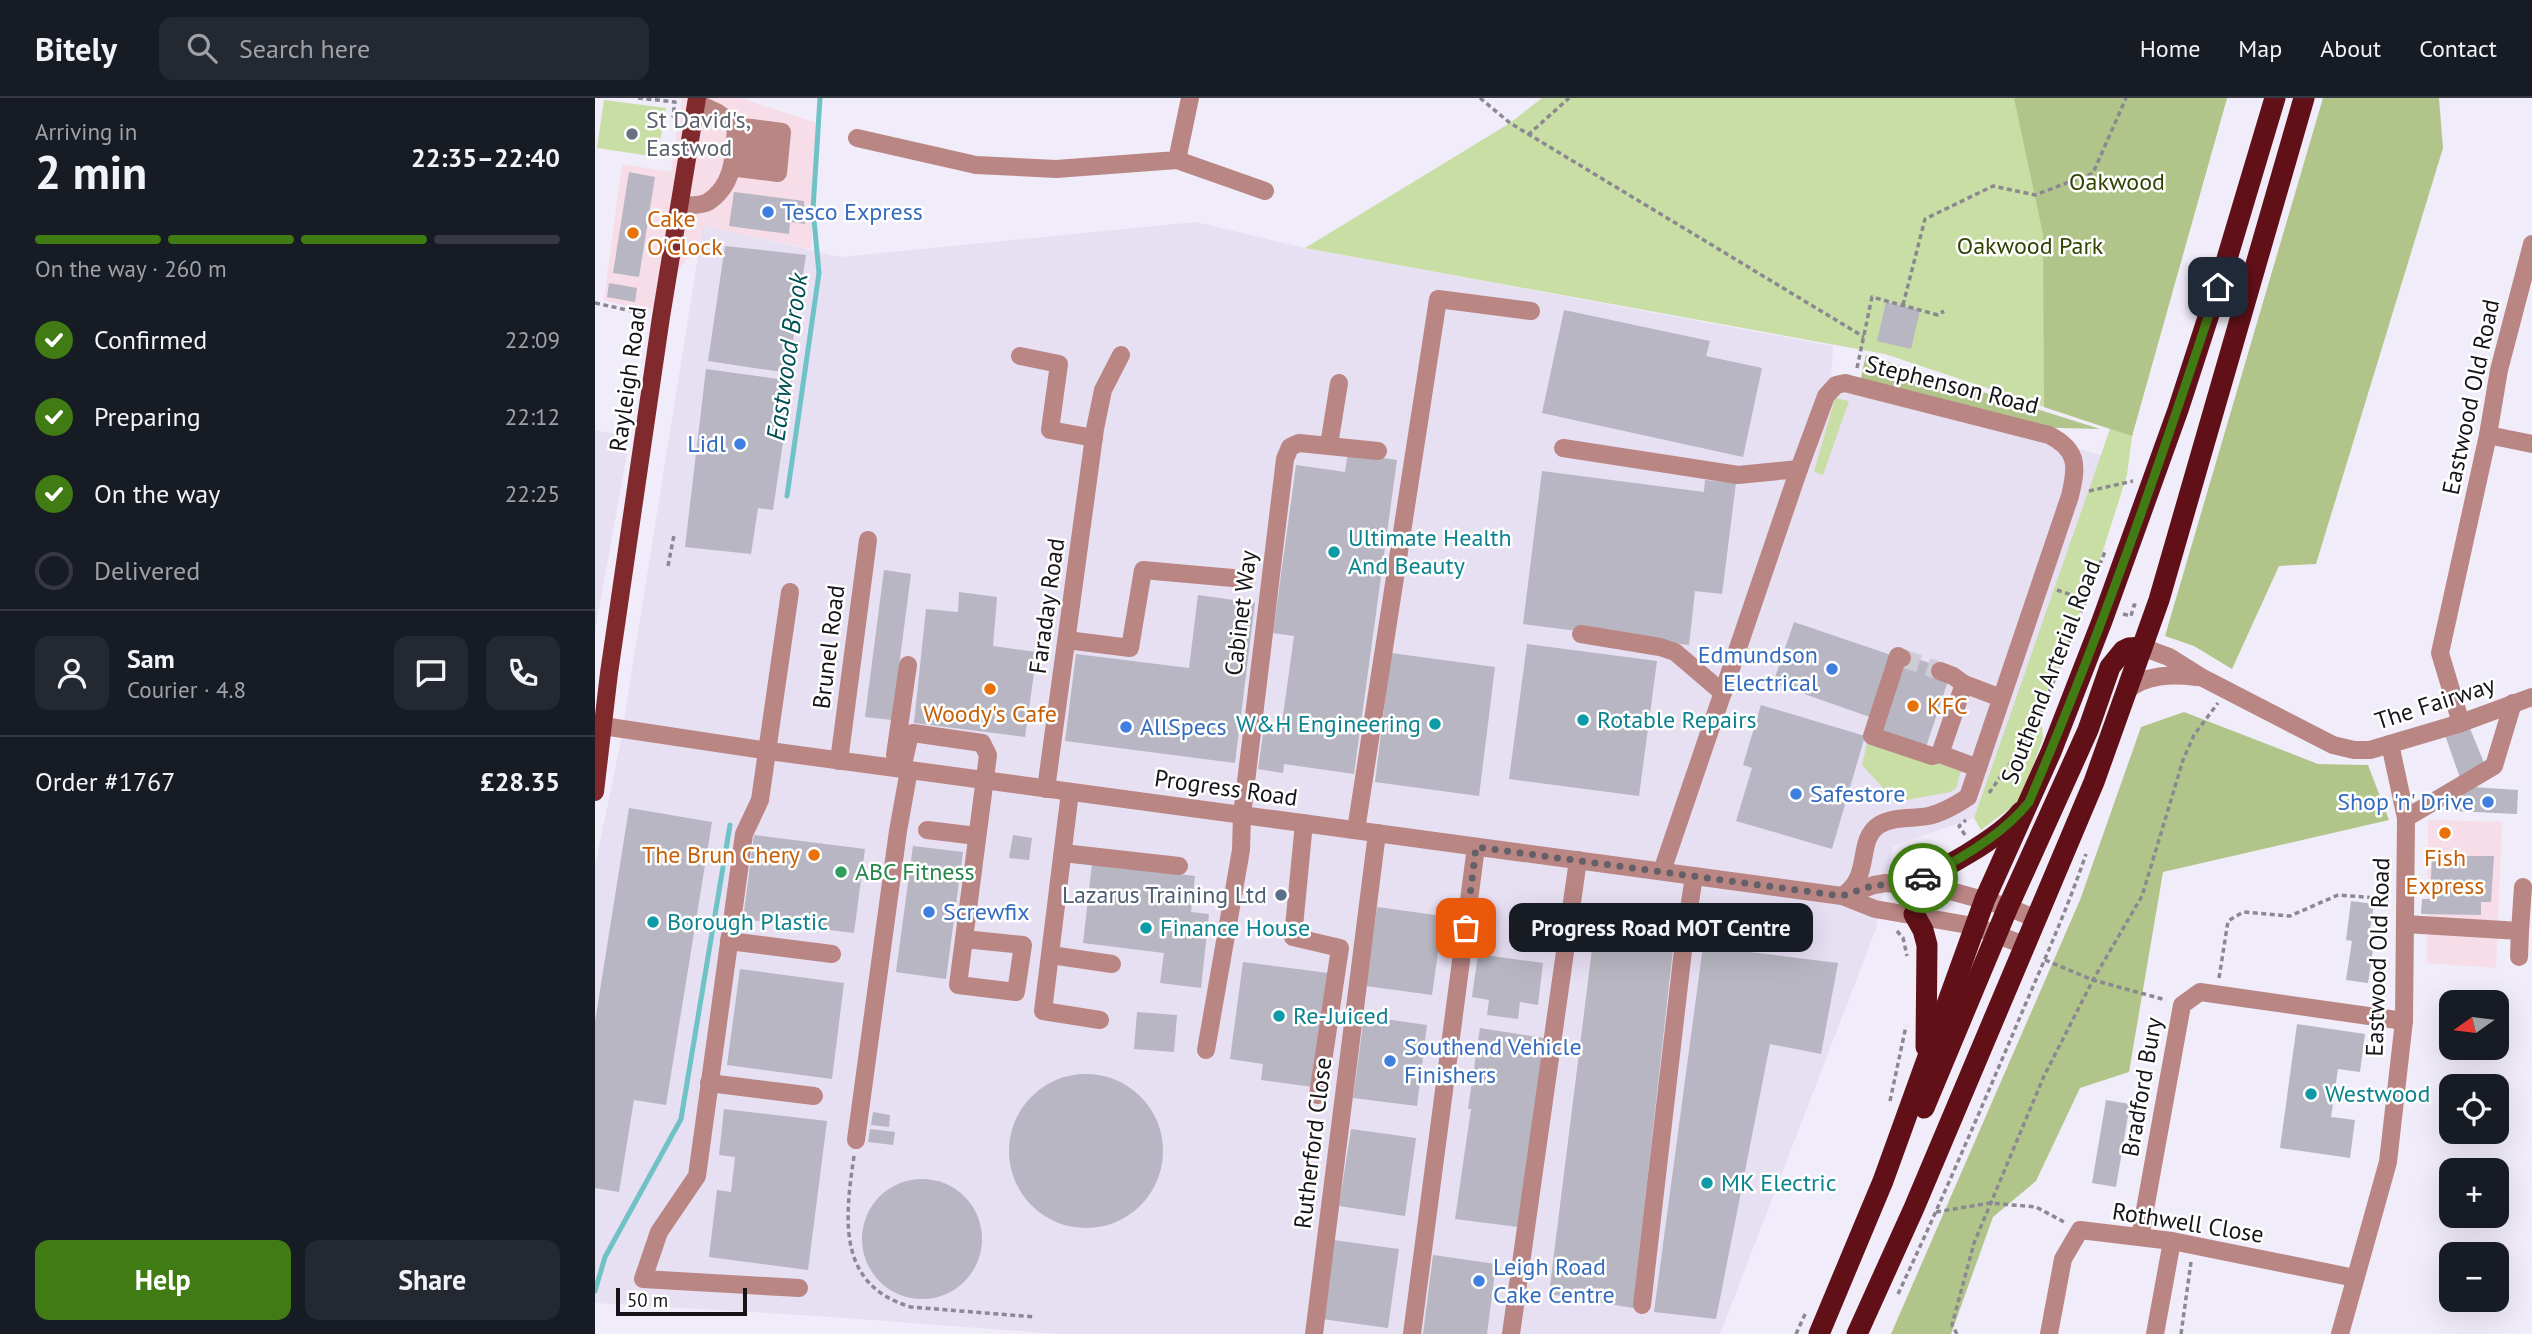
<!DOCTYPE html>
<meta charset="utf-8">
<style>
:root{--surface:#171b24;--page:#242831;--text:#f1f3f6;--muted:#9ea1a6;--line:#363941;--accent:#417b13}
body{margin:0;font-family:"PT Sans",sans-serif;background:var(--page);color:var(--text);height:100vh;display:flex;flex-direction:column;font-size:26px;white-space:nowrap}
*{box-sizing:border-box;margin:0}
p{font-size:23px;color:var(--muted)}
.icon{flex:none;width:38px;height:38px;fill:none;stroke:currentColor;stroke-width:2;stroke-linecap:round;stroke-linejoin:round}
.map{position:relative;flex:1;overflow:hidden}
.sheet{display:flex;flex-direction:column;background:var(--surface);width:595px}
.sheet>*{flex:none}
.needle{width:46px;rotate:256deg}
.fabs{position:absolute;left:1844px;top:892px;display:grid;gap:14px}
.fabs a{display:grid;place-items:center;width:70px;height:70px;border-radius:14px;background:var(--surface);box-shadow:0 7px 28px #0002;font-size:35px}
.scale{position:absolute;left:21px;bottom:18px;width:131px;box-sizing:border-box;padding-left:7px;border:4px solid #161418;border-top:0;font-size:19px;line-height:24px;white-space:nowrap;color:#161418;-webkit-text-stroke:5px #fff;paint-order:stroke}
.pin{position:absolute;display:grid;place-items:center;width:60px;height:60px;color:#fff;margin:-30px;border-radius:14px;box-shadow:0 4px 10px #0006}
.courier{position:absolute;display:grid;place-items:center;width:70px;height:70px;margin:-35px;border:5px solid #417b13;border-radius:50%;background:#fff;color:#222;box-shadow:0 2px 9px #0007}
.bubble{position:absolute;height:49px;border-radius:14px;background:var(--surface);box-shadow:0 7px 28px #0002;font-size:23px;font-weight:700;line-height:49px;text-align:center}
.head em{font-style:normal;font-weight:700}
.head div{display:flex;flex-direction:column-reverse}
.head{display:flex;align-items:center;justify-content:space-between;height:119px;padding:0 35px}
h1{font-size:46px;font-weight:700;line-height:52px}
.bar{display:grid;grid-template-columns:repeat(4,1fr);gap:10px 7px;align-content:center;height:84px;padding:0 35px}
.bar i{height:9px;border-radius:5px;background:var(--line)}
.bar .current{background:var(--accent)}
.bar p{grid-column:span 4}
.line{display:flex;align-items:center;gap:18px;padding:0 35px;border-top:2px solid var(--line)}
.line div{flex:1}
.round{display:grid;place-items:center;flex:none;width:74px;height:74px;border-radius:14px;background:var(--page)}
ol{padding:0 35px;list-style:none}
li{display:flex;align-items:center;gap:21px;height:77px}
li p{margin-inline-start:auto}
li .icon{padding:7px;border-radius:50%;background:var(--accent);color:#fff;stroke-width:4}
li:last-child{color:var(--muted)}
li i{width:38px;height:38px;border:4px solid var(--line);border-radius:50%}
.cta{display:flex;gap:14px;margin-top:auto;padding:14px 35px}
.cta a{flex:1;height:80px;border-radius:14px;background:var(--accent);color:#fff;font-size:28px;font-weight:700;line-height:80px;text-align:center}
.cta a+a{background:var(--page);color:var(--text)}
header{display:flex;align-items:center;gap:42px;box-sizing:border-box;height:98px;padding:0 35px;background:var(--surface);border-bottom:2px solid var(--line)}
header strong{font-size:33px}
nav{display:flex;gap:38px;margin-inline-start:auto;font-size:24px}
.search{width:490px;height:63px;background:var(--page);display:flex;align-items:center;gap:18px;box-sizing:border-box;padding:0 24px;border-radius:14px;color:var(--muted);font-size:26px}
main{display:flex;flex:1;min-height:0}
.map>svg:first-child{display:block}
.commercial{fill:#f6dde7}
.built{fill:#e7dff2}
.green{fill:#c9dea4}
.forest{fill:#b1c58b}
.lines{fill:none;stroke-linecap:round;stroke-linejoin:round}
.stream{stroke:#6fc2c6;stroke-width:5}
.building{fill:#b7b6c2}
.minor-tunnel{stroke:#d0ccd7;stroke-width:18;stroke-dasharray:18 9;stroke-linecap:butt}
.path{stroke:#8c8891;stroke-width:3.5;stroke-dasharray:5 3.5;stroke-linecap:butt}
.minor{stroke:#b98684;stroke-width:18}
.major{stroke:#812a2e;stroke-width:18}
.highway{stroke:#611018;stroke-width:21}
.done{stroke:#636067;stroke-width:7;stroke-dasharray:0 12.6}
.route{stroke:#417b13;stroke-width:9}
.worship-dot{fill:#6b7280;stroke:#fff;stroke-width:2.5}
.shop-dot{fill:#3f7fe0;stroke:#fff;stroke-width:2.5}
.food-dot{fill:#e8710a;stroke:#fff;stroke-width:2.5}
.culture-dot{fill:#0f9aa8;stroke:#fff;stroke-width:2.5}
.leisure-dot{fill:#2e9e5b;stroke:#fff;stroke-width:2.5}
.service-dot{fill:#5c6f8a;stroke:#fff;stroke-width:2.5}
.labels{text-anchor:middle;stroke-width:5;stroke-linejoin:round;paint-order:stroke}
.worship-label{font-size:24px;fill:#5b616d;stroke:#fff;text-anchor:start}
.park-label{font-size:24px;fill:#324200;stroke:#fff}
.shop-label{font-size:24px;fill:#366cbe;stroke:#fff;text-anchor:start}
.food-label{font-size:24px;fill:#c56008;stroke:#fff;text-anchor:start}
.street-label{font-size:24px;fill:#161418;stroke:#fff}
.culture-label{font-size:24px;fill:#0d838f;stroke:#fff;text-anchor:start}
.leisure-label{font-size:24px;fill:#27864d;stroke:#fff;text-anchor:start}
.service-label{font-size:24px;fill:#4e5e75;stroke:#fff;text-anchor:end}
.water-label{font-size:26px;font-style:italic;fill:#004f53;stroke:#fff}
</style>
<header>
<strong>Bitely</strong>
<div class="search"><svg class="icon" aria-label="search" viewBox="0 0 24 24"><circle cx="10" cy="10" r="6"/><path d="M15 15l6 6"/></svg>Search here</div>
<nav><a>Home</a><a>Map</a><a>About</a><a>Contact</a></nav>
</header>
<main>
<section class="sheet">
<div class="head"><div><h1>2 min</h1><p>Arriving in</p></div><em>22:35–22:40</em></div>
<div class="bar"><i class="current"></i><i class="current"></i><i class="current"></i><i></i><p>On the way · 260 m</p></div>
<ol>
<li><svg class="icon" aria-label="check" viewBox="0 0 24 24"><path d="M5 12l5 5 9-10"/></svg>Confirmed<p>22:09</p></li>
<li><svg class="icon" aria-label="check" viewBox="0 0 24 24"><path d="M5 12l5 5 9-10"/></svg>Preparing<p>22:12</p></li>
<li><svg class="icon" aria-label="check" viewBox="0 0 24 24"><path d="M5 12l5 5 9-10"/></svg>On the way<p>22:25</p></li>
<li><i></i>Delivered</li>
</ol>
<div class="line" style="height:126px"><a class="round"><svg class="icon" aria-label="person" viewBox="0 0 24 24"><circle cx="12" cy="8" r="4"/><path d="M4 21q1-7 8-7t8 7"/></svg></a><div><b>Sam</b><p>Courier · 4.8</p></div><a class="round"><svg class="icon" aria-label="chat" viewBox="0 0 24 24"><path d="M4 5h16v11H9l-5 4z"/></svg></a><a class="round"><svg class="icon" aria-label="phone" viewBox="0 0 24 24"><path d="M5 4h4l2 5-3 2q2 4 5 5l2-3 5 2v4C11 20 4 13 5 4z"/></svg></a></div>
<div class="line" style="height:91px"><div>Order #1767</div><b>£28.35</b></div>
<div class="cta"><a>Help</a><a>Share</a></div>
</section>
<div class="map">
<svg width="1937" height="1236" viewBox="0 0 1937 1236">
<rect width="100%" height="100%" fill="#f1ecf9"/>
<g class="commercial">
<polygon points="87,0 145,0 222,25 216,151 109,128 105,142 54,214 9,202 27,66 76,74"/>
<polygon points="1833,722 1907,724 1901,870 1832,865"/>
</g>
<g class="built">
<polygon points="601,124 710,150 1238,248 1236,283 1506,357 1379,720 1298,748 1281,831 1125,1236 465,1236 223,1218 0,1205 0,768 25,647 108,127 246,159"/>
<polygon points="0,332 35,339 0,533"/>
</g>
<g class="green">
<polygon points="947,0 1632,0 1537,338 1532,377 1499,481 1445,610 1448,640 1426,702 1386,732 1379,720 1515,331 1290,256 710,150 915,25"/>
<polygon points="9,2 71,10 62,59 2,50"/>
<polygon points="1240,300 1254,303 1228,377 1219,374"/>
<polygon points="1273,641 1366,673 1361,690 1355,694 1301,704 1267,667"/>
</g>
<g class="forest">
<polygon points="1419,0 1632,0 1537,338 1449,309 1448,136"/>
<polygon points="1728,0 1844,0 1848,50 1721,466 1684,468 1637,571 1599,548 1570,538"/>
<polygon points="1271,257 1505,331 1422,329 1265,284"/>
<polygon points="1589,614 1723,666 1773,667 1794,722 1568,774 1534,974 1485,990 1441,1083 1398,1119 1356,1236 1296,1236 1485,802 1546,629"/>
</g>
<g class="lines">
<g class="stream">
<polyline points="192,398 224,175 218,111 225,0"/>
<polyline points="0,1193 10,1159 86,1021 135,727"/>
</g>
</g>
<g class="building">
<polygon points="34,74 60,79 44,179 18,175"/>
<polygon points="139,94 209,103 210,126 195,124 194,136 134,128"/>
<polygon points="130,148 211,157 193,275 113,263"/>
<polygon points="14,185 42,190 40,204 12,199"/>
<polygon points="1291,204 1325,212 1316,251 1282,243"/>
<polygon points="969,212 1115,243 1111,258 1167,270 1148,359 947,315"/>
<polygon points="111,271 197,283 178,412 163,410 156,456 90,449"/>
<polygon points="753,355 802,362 759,676 689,666 688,675 663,671 669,629 686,632 699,538 678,535 701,367 750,374"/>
<polygon points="947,373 1109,394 1110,382 1141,385 1127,496 1100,493 1094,547 928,526"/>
<polygon points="289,472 316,476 297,622 270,619"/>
<polygon points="364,494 402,499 398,548 442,554 430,639 319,625 331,511 363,514"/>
<polygon points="603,497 660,505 640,665 470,643 481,556 594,570"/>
<polygon points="1199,524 1296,557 1275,619 1178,585"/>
<polygon points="932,546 1062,563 1044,698 914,681"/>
<polygon points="796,555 900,569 884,698 780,684"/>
<polygon points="1308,556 1346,569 1354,580 1330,652 1281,636"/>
<polygon points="1166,607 1270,638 1237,751 1141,723 1157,670 1148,667"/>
<polygon points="1874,628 1894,677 1878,689 1923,692 1922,716 1858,713 1859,688 1863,689 1864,677 1850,637"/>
<polygon points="34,710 117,724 71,1007 39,1002 24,1094 0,1090 0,924"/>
<polygon points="159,737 270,751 259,835 148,821"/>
<polygon points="418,737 437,740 434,762 414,760"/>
<polygon points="318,748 368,754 351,881 301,874"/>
<polygon points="1837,758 1899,758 1896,804 1886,804 1886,817 1826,816 1827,801 1835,801"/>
<polygon points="497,766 600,778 596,814 614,816 606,890 565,885 569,855 488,845"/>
<polygon points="1756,803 1779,806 1773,844 1779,845 1773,885 1751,882 1757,843 1751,842"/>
<polygon points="782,809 848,818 837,897 771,888"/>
<polygon points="1001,819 1080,833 1038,1210 954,1196"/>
<polygon points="1108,848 1243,865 1226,956 1175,946 1121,1221 1059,1214"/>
<polygon points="883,856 948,865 943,907 925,904 923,921 892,917 894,902 877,899"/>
<polygon points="648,864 733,875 718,989 666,982 668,966 635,961"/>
<polygon points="145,871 249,885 237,981 132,967"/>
<polygon points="542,914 582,917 579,954 539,951"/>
<polygon points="769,918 832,927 822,1008 758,1000"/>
<polygon points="1702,926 1770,936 1765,974 1743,971 1736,1019 1760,1022 1755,1060 1685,1050"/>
<polygon points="885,930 949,940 923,1129 860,1121 876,1011 873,1011"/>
<circle cx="491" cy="1053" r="77"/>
<polygon points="1511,1002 1535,1006 1521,1089 1497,1085"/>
<polygon points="129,1011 232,1023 213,1172 114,1159 122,1092 136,1094 140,1059 124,1057"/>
<polygon points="278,1014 295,1017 294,1029 276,1027"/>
<polygon points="275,1031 300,1034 298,1047 273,1044"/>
<polygon points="756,1031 821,1040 810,1118 744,1108"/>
<circle cx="327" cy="1141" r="60"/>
<polygon points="738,1142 804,1151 793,1230 727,1221"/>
<polygon points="838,1157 901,1166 892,1236 828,1236"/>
</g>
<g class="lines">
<polyline class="minor-tunnel" points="1307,560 1345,573"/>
<g class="path">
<polyline points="43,0 80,4 78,18 83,19"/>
<polyline points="885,0 915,25 1269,239"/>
<polyline points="933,37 974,0"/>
<polyline points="0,205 51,216"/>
<polyline points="1308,207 1330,121 1398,88 1440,97 1498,75 1531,0"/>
<polyline points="1262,270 1277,199 1343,217 1349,213"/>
<polyline points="1494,393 1538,383"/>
<polyline points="73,468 79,437"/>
<polyline points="1462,492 1491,502"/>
<polyline points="1528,516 1536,518 1539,507 1543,508"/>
<polyline points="1394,695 1440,630 1511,451"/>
<polyline points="1370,737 1364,728 1371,722"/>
<polyline points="1302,833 1308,840 1312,858"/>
<polyline points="1450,862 1498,882 1571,902"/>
<polyline points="1624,880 1633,823 1648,814 1695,818 1743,797 1795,801"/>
<polyline points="1295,1003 1311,928"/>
<path d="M259,1058C250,1120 241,1187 316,1209L440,1219"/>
<polyline points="1341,1114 1395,1105 1441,1109 1471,1125"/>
<path d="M1303,1196C1343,1111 1380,1025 1417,938C1442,878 1470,818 1491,756"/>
<polyline points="1201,1236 1211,1214"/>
<polyline points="1362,1236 1357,1227 1379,1145 1449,978 1498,882 1547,798 1588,662 1599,637 1623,605"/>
<polyline points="1586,1236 1596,1164"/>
</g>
<g class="minor">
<polyline points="262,40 381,67 461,71 582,62 595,0"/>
<polyline points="582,62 670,93"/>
<polyline points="141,70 151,71 156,30 145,29"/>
<polyline points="151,71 167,73 172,32 156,30"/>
<polyline points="167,73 183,75 187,34 172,32"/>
<path d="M85,108C93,107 106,108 113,104C140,86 139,57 141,28L123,15L102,5"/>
<polyline points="425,258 464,266 455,332 499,340"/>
<polyline points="1893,337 1937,346"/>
<polyline points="734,347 744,285"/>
<polyline points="968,350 1143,377 1204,371"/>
<polyline points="195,494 165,702 149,736 102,1078 64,1134 48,1181 204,1190"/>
<polyline points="986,536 1065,549 1080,554 1128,595"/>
<polyline points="472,542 535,550 548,472 649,481"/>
<polyline points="1547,549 1574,559 1606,579 1738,647 1759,652 1775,652 1866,625 1937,599"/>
<polyline points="1307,560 1303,558 1277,638 1337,658 1345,656"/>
<polyline points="1345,573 1358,578 1369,586"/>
<path d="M1531,593C1551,576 1577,576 1602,579"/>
<polyline points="1866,625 1845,555 1893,337 1904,272 1937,146"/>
<polyline points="8,628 174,653 1247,798 1280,811 1379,828 1429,847"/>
<polyline points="300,657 313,567"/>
<polyline points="244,663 273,442"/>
<polyline points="1383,670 1345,656 1369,586 1406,600"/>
<polyline points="307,671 314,640 318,635 387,645 393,657 363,887 421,894 428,847 369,841"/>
<polyline points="451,691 500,331 508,292 526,257"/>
<polyline points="475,694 448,913 505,922"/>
<polyline points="1811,720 1899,668 1918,605"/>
<polyline points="709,725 698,839 745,850 723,997"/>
<polyline points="332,732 382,738"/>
<polyline points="761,732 843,201 936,213"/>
<polyline points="468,755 584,768"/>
<path d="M1067,773L1204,371L1231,298L1241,287L1250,285L1454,337C1484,352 1482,369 1475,398L1373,699C1361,707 1348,715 1333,718C1317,721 1299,718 1284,727C1260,743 1278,779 1247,798"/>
<polyline points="1254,796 1279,787 1291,785 1352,792 1413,809 1441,821"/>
<polyline points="1810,826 1925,833 1928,789"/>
<polyline points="134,843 237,856"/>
<polyline points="456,857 517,866"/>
<polyline points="1924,859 1925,833"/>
<polyline points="611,952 646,752 647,717 690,361 695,349 704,345 783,353"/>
<polyline points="114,985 219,998"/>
<polyline points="261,1042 303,733 314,672"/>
<polyline points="1545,1139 1587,907 1605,894 1809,923"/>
<polyline points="1047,1207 1089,844 1099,778"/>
<polyline points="719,1236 782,735"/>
<polyline points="817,1236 881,749"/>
<polyline points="916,1236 983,762"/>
<polyline points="1454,1236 1468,1161 1485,1132 1577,1143 1760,1180"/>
<polyline points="1560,1236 1577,1143"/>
<polyline points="1745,1236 1793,1064 1809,923 1811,720 1795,646"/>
</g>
<polyline class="major" points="0,694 14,575 66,219 102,0"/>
<g class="highway">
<path d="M1310,787C1341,776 1406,740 1426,714"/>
<polyline points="1319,816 1328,832 1332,847 1331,949"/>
<polyline points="1329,1010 1413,809 1493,632 1515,569 1528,553 1534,550 1547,549"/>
<polyline points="1224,1236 1288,1083 1390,801 1456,654 1507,523 1583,312 1631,164 1680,0"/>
<polyline points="1262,1236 1319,1110 1499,684 1564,502 1709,0"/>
</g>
</g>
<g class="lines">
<polyline class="done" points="871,830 881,749 1247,798 1279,787 1310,787 1328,780"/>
<path class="route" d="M1328,780C1364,762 1409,736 1434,704C1506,536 1566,363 1623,189"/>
</g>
<circle class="worship-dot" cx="37" cy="36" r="7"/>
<g class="shop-dot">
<circle cx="173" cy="114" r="7"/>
<circle cx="145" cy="346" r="7"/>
<circle cx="1237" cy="571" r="7"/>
<circle cx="531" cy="629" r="7"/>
<circle cx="1201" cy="696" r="7"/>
<circle cx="1893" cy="704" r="7"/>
<circle cx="334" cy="814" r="7"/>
<circle cx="795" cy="963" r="7"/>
<circle cx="884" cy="1183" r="7"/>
</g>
<g class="food-dot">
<circle cx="38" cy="135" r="7"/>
<circle cx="395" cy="591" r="7"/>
<circle cx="1318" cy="608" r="7"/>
<circle cx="1850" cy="735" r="7"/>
<circle cx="219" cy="757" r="7"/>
</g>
<g class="culture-dot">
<circle cx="739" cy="454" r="7"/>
<circle cx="988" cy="622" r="7"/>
<circle cx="840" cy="626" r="7"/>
<circle cx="58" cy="824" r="7"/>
<circle cx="551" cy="830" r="7"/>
<circle cx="684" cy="918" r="7"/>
<circle cx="1716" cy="996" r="7"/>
<circle cx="1112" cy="1085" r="7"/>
</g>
<circle class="leisure-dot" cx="246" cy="774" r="7"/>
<circle class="service-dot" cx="686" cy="797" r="7"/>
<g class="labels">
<g class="worship-label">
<text x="51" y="30">St David's,<tspan x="51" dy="28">Eastwod</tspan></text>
</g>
<g class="park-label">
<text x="1522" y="92">Oakwood</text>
<text x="1435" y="156">Oakwood Park</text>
</g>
<g class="shop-label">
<text x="187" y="122">Tesco Express</text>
<text x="131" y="354" text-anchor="end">Lidl</text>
<text x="1223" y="565" text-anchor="end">Edmundson<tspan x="1223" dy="28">Electrical</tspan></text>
<text x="545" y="637">AllSpecs</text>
<text x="1215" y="704">Safestore</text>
<text x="1879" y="712" text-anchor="end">Shop 'n' Drive</text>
<text x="348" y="822">Screwfix</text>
<text x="809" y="957">Southend Vehicle<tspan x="809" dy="28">Finishers</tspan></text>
<text x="898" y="1177">Leigh Road<tspan x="898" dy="28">Cake Centre</tspan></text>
</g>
<g class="food-label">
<text x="52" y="129">Cake<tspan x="52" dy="28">O'Clock</tspan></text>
<text x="1332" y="616">KFC</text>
<text x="395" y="624" text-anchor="middle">Woody's Cafe</text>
<text x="205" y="765" text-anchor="end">The Brun Chery</text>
<text x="1850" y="768" text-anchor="middle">Fish<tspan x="1850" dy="28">Express</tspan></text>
</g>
<g class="street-label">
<text transform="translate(33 281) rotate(-82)" y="8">Rayleigh Road</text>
<text transform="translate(1357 287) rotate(14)" y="8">Stephenson Road</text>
<text transform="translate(1876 299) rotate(-78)" y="8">Eastwood Old Road</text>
<text transform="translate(452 508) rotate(-82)" y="8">Faraday Road</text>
<text transform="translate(646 515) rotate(-83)" y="8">Cabinet Way</text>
<text transform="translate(234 549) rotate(-83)" y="8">Brunel Road</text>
<text transform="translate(1456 574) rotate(-69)" y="8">Southend Arterial Road</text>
<text transform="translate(1840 605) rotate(-18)" y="8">The Fairway</text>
<text transform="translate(631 690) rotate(8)" y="8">Progress Road</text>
<text transform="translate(1783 859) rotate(-88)" y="8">Eastwood Old Road</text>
<text transform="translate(1547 989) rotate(-80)" y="8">Bradford Bury</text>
<text transform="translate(718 1045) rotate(-83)" y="8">Rutherford Close</text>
<text transform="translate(1593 1125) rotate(9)" y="8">Rothwell Close</text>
</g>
<g class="culture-label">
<text x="753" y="448">Ultimate Health<tspan x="753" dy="28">And Beauty</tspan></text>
<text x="1002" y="630">Rotable Repairs</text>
<text x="826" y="634" text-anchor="end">W&amp;H Engineering</text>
<text x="72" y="832">Borough Plastic</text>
<text x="565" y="838">Finance House</text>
<text x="698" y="926">Re-Juiced</text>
<text x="1730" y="1004">Westwood</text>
<text x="1126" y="1093">MK Electric</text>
</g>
<g class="leisure-label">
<text x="260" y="782">ABC Fitness</text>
</g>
<g class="service-label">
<text x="672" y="805">Lazarus Training Ltd</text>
</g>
<g class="water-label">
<text transform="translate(192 259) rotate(-82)" y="9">Eastwood Brook</text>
</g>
</g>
</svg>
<div class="fabs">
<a><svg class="needle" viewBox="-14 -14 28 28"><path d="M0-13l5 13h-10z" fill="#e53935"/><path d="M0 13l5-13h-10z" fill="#9ea1a6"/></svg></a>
<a><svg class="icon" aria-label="locate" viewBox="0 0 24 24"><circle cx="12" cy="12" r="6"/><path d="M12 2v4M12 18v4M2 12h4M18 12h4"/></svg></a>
<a>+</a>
<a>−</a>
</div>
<div class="scale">50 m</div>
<div class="pin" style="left:871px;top:830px;background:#ea580c"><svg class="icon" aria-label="bag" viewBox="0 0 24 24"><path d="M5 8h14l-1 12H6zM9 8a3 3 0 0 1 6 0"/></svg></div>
<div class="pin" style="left:1623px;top:189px;background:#1f2937"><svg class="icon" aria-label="home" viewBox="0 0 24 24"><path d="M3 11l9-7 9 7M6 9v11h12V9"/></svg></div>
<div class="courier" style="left:1328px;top:780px"><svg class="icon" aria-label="car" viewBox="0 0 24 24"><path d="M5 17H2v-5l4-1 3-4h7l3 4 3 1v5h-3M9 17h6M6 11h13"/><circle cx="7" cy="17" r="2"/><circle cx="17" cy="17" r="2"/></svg></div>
<div class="bubble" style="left:914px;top:805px;width:304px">Progress Road MOT Centre</div>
</div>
</main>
